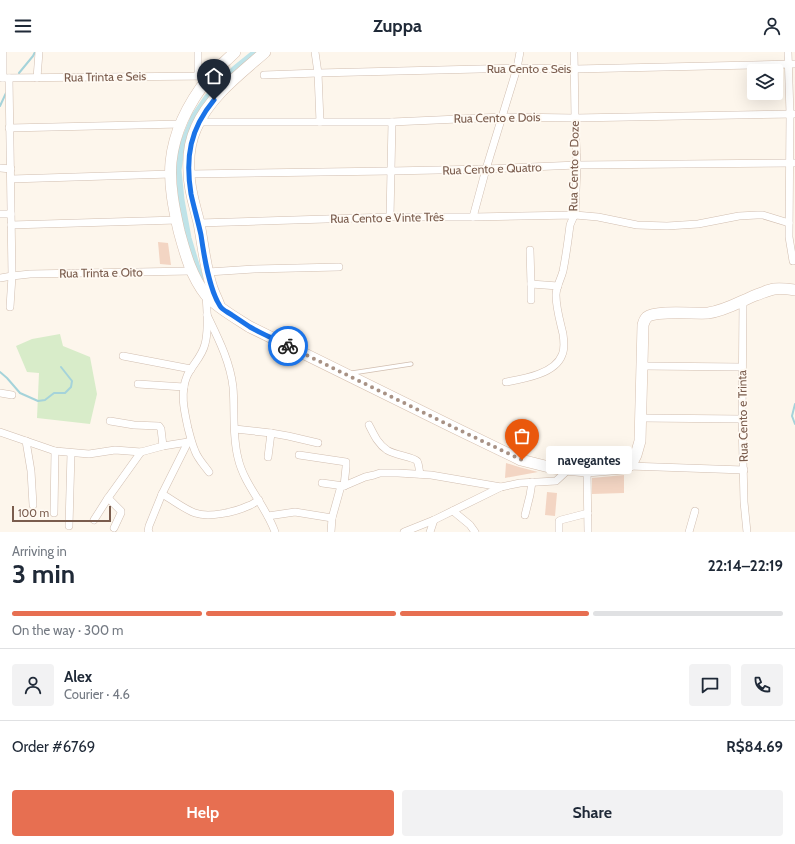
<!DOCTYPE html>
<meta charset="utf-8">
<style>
:root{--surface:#fff;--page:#f2f2f3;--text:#1f2937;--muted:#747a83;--line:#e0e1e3;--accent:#e76f51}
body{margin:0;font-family:Cabin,sans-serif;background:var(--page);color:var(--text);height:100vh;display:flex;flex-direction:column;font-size:15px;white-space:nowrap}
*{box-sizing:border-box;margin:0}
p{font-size:13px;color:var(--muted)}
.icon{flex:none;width:22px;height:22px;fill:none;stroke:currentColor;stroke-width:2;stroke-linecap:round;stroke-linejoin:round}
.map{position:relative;height:480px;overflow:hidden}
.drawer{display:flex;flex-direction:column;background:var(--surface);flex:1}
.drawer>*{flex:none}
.fabs{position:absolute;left:747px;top:12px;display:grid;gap:8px}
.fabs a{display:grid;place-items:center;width:36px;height:36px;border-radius:4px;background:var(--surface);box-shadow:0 4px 16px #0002;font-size:20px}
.scale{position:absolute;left:12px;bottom:10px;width:99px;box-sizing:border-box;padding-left:4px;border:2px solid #7a5c4d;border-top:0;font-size:11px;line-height:14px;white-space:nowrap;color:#7a5c4d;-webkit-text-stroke:3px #fffaf3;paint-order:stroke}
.pin{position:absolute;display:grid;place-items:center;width:34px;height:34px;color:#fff;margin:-41px -17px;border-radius:50% 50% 50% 0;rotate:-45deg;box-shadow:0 0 4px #0007}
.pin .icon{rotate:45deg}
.courier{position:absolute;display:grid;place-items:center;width:40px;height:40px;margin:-20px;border:3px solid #1a73e8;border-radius:50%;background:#fff;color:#222;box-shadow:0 1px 5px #0007}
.bubble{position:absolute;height:28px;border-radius:4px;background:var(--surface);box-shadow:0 4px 16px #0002;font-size:13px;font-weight:700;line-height:28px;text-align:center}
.overview em{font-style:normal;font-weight:700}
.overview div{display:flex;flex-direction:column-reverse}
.overview{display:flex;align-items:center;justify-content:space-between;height:68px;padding:0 12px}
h1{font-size:26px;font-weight:700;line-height:30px}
.bar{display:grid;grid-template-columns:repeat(4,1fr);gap:6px 4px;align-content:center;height:48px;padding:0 12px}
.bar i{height:5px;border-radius:3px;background:var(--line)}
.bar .on{background:var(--accent)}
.bar p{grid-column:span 4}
.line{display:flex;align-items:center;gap:10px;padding:0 12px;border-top:1px solid var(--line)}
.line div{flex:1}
.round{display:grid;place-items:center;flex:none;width:42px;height:42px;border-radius:4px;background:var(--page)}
.action{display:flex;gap:8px;margin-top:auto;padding:8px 12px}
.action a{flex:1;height:46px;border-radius:4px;background:var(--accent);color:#fff;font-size:16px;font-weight:700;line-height:46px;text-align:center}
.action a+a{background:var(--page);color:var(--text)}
header{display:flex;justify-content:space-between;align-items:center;height:52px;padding:0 12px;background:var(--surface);font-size:18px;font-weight:700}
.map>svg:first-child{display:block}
.green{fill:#d8ecc9}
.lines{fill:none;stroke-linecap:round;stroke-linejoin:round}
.stream{stroke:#a5d3da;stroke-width:2}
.canal{stroke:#bfe3e8;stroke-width:7}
.building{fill:#f3d5c3}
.service-casing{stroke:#d1beb0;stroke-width:5}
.minor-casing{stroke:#d1beb0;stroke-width:8}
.secondary-casing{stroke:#d6c0b0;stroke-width:12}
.service{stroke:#fff;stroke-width:3.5}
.minor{stroke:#fff;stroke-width:7}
.secondary{stroke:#fff;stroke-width:11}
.done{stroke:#a89285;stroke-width:4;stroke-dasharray:0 7.2}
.route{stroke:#1a73e8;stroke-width:5}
.labels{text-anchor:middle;stroke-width:3.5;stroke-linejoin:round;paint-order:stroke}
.street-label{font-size:12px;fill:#7a5c4d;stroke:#fffaf3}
</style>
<header><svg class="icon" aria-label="menu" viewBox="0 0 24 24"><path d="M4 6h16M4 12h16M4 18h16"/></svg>Zuppa<svg class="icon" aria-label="person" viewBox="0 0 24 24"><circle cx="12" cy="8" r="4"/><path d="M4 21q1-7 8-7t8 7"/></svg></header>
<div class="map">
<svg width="795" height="480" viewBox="0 0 795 480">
<rect width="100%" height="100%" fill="#fdf6ec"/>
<polygon class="green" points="60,282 63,294 90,305 97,342 90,372 37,366 39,321 27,320 16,294 32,287"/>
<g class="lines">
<g class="stream">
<polyline points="19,21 33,4 35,0"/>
<polyline points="0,54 6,41"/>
<polyline points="0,320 7,326 20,341 38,349 45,348 54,341 65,341 71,335 72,329 61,315"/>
<polyline points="795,352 792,364 795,372"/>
</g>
<polyline class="canal" points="200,226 188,186 181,148 178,118 181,97 194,65 207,46 235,17 256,0"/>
</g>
<g class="building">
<polygon points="158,190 168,191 171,213 160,212"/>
<polygon points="506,411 519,415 538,420 505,426"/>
<polygon points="624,423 624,441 592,442 592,426"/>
<polygon points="547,440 557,441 555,464 545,463"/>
</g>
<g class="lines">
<defs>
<polyline id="service" points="352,321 411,312"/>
<g id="minor">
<polyline points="198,0 198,24"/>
<polyline points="315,0 318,21 320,70"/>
<polyline points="788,0 790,62 789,185 793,209"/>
<polyline points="264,23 318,21 517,16 575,17 795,12"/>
<polyline points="0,26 210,24"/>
<polyline points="3,26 3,0"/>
<polyline points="9,26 12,224 10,255"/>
<polyline points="37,26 39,0"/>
<polyline points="199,70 392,70 503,65 575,66 795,62"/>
<polyline points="9,76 181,72"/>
<polyline points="0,116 11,117"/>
<polyline points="189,122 390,119 486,117 577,113 795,111"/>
<polyline points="11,127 171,122"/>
<polyline points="0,162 11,162"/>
<polyline points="390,165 392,70"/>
<polyline points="473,165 486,117 517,16 520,0"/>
<polyline points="199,171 390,165 473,165 575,163 598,165 637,173 667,174 698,172 739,164 757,163 763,163 789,171"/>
<polyline points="11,173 177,168"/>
<polyline points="530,198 531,232 531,248"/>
<polyline points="208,220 254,217 339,215"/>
<polyline points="0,226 12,224 30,222 191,219"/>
<polyline points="531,232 558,234"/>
<path d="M206,243C207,259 209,277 205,292C202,305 192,313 187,324C180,341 184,358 188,376C190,384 192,392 195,399C198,407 204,413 209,420"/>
<polyline points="743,249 742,367 744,450 747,480"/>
<path d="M207,263C218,286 230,309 233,335C235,358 232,383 238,406C244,433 266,454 275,480"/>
<polyline points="123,304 191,317"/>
<polyline points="643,314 742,315"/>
<path d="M506,330C523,327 555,322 562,303C565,297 564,289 563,282C560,269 556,256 556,243C556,235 561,227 563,219C566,204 568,189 570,173L573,166L575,163L577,113L575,66L574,0"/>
<polyline points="138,332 184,335"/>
<polyline points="0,341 12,343"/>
<polyline points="641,366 742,367"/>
<polyline points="110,369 134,373 159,374 161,377 163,394"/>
<path d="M369,373C374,383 378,392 387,398C394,403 414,405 417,409C419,412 419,418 420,422"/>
<polyline points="235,377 271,381 288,384 318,391"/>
<polyline points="0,380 55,399 89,402 115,398 141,400 163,394 188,390"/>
<polyline points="26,389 31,419 33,453"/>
<polyline points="299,403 346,410 346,415 344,434"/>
<polyline points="268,405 271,381"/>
<polyline points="629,414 744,418"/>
<polyline points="587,419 588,480"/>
<polyline points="322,431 344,434 365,425 374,423 380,421 398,421 431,423 501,435"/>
<path d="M162,442C173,448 184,457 195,461C209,466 235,460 248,454C252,453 255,450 259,448"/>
<polyline points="108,446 121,459 121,461 114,476"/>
<polyline points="453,459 470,473 475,480"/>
<polyline points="54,461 55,399"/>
<polyline points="525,463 530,443 532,430"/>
<polyline points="268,464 295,460 332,466"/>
<polyline points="94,468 108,446 141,400"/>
<polyline points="69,474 71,401"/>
<polyline points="149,480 148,479 149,474 162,442 188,390 190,389"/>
<polyline points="331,480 332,466 341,434"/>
<polyline points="404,480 434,468 501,435 520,431 556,429 569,417"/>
<polyline points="430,480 434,468"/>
<polyline points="559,480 559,469 561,468 588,461"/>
<polyline points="689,480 695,459"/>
</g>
<g id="secondary">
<path d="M235,0C227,8 217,16 209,25C190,49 174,79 171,110C169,133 174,157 179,179C185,201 191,224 206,243C216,255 236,266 250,275L455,376L521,408L553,416L587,419L623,416L629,414L633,409L636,403L640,389L643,273C644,269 645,267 647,265C656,258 695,262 708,261C725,259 741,249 756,243C762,241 768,238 774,237C780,236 788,237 795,238"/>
<path d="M219,253C217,247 214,242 212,236C205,215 203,192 199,171C195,154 189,138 189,120C188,105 190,89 196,76C209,45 241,21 265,0"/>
</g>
</defs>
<use href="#service" class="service-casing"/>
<use href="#minor" class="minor-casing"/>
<use href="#secondary" class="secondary-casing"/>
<use href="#service" class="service"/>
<use href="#minor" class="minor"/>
<use href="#secondary" class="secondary"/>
</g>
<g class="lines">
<polyline class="done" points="288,294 455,376 522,408"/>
<path class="route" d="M214,48C190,77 185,105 191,142C194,156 198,169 201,183C204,204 209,237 220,254C222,258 228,260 232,263C238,267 244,271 250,275C262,282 275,287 288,294"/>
</g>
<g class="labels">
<g class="street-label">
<text x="529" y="21">Rua Cento e Seis</text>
<text transform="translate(105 25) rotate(-1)" y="4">Rua Trinta e Seis</text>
<text transform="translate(497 66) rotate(-1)" y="4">Rua Cento e Dois</text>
<text transform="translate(574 114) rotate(-89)" y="4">Rua Cento e Doze</text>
<text transform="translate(492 117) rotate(-2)" y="4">Rua Cento e Quatro</text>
<text transform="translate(387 166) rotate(-1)" y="4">Rua Cento e Vinte Três</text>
<text transform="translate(101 221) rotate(-1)" y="4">Rua Trinta e Oito</text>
<text transform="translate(743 364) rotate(-91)" y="4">Rua Cento e Trinta</text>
</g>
</g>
</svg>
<div class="fabs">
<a><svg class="icon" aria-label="layers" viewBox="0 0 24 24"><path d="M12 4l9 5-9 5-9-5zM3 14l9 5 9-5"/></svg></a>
</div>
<div class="scale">100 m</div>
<div class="pin" style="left:522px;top:408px;background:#ea580c"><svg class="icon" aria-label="bag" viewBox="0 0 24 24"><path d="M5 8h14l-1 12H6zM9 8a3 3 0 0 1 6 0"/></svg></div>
<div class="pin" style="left:214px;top:48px;background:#1f2937"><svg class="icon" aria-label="home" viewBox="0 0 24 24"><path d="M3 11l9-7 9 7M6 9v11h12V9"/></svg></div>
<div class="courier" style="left:288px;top:294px"><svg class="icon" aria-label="bike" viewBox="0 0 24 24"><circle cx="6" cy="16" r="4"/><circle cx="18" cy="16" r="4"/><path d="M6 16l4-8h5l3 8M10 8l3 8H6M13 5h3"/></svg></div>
<div class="bubble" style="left:546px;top:394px;width:86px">navegantes</div>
</div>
<section class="drawer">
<div class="overview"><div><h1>3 min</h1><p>Arriving in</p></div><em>22:14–22:19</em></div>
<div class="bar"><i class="on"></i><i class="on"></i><i class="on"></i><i></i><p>On the way · 300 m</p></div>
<div class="line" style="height:72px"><a class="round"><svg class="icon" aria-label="person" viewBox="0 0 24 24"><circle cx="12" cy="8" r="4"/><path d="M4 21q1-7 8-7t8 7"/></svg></a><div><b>Alex</b><p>Courier · 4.6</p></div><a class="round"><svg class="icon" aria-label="chat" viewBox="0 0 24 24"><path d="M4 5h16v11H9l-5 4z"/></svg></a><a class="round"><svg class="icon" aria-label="phone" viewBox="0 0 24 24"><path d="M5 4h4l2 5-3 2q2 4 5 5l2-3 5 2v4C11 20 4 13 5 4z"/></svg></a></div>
<div class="line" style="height:52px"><div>Order #6769</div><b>R$84.69</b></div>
<div class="action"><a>Help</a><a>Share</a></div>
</section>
